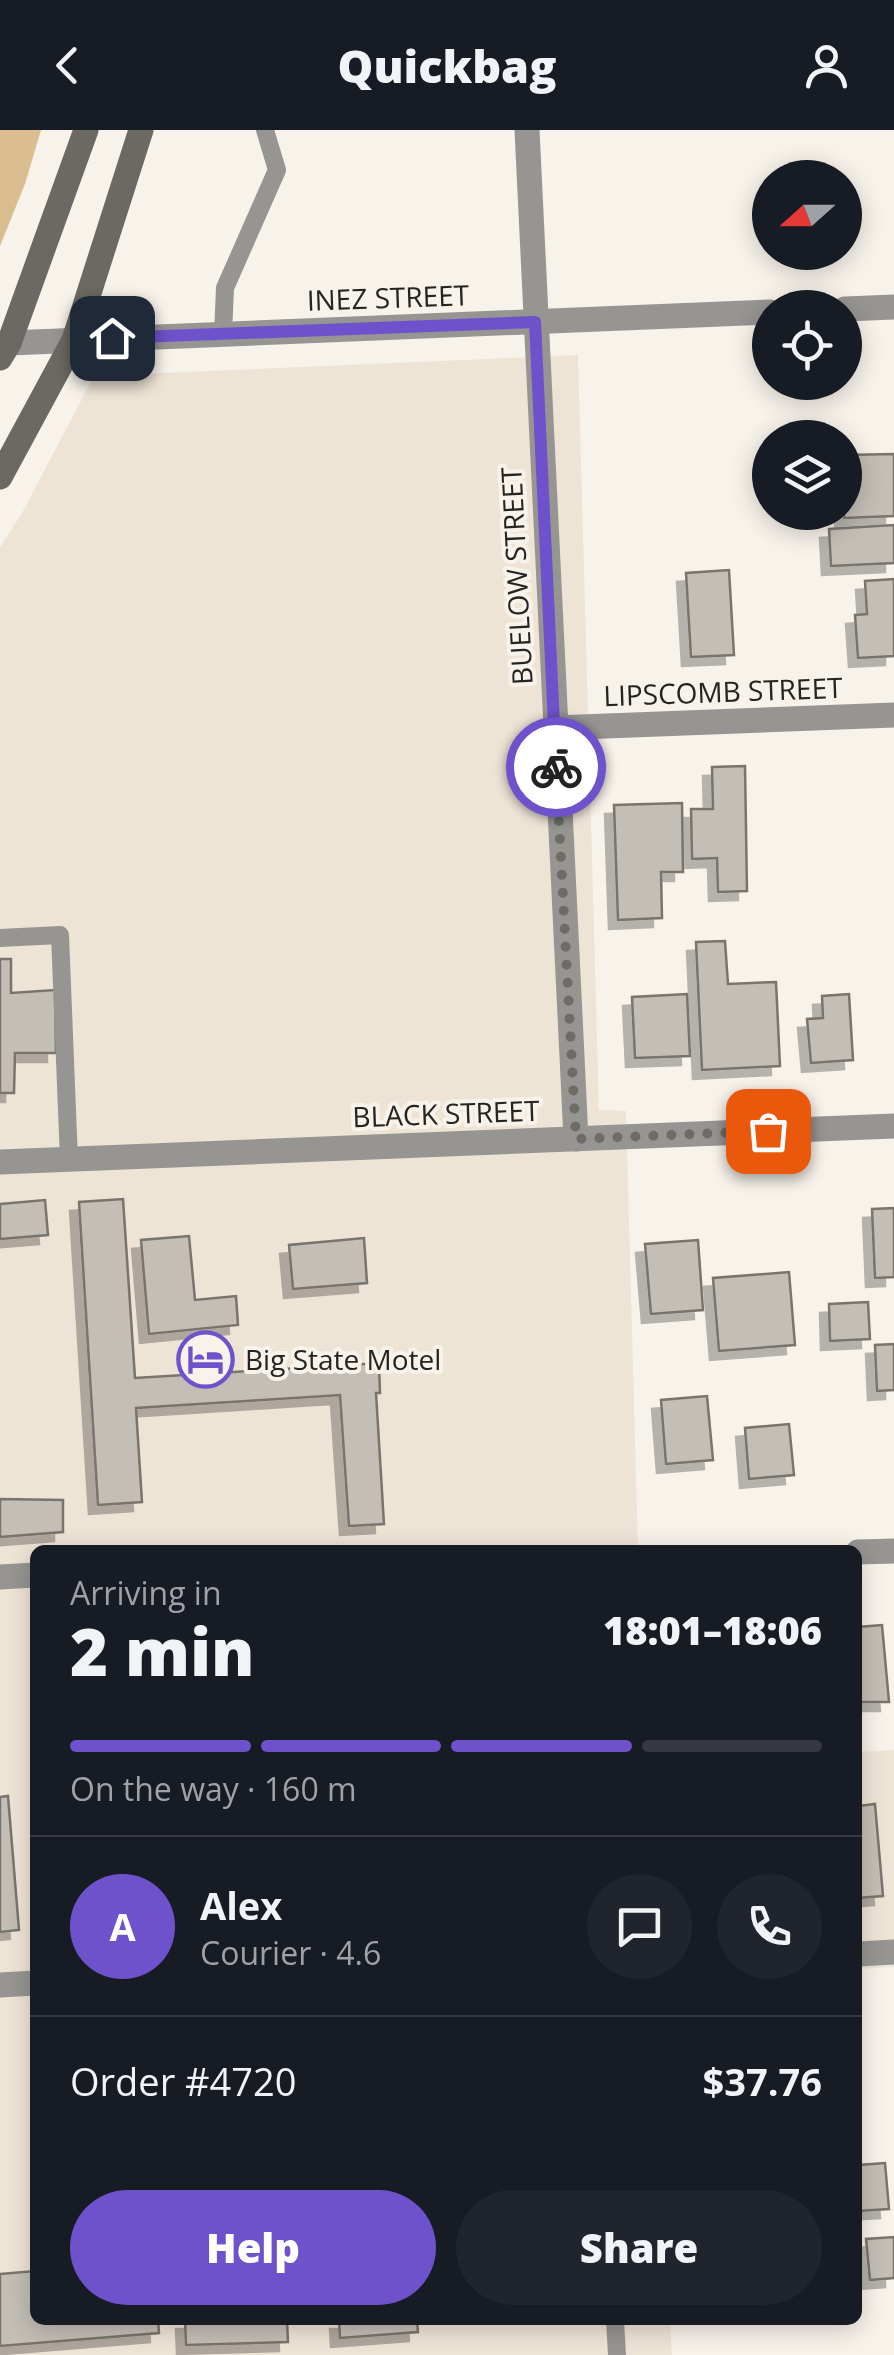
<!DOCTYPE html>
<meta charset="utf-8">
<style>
:root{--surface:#171b24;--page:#20242c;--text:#f1f3f6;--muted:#9ea1a6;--line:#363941;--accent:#6d52cc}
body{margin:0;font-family:"Open Sans",sans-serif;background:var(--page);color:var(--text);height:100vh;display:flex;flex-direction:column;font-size:38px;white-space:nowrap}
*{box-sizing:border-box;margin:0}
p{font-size:32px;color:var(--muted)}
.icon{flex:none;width:55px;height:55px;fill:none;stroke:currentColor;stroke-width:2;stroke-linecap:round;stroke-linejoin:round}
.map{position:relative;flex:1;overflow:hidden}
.drawer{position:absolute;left:30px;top:1415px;width:832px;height:780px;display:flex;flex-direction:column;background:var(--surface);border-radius:15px;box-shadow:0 5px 25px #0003}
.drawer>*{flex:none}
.needle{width:65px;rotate:249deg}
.fabs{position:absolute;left:752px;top:30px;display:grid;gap:20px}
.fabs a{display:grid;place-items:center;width:110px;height:110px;border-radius:50%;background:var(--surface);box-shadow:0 5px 25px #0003;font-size:50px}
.pin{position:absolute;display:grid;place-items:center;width:85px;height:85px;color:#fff;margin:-42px;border-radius:20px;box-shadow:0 5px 15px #0006}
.courier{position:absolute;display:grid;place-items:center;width:100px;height:100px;margin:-50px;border:8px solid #6d52cc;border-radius:50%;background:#fff;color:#222;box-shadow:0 2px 12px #0007}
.head em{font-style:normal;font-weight:800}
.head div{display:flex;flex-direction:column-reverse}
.head{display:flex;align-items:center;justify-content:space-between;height:170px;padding:0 40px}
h1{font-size:65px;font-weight:800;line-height:75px}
.bar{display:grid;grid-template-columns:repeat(4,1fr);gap:15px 10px;align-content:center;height:120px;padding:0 40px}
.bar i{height:12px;border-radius:8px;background:var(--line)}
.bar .selected{background:var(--accent)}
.bar p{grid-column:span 4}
.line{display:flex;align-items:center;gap:25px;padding:0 40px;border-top:2px solid var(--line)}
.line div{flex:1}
.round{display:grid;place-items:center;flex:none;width:105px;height:105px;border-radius:52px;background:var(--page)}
.action{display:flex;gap:20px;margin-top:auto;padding:20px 40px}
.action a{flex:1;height:115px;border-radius:60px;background:var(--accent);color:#fff;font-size:40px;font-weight:800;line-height:115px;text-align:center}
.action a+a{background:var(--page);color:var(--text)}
header{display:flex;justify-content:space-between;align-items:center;height:130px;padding:0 40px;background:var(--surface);font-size:45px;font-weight:800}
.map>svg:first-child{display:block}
.built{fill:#eee4d6}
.green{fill:#dbbe90}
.building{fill:#c3beb6;stroke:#79746d;stroke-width:2.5;filter:url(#shadow)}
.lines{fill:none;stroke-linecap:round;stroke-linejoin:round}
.service{stroke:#979592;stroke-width:18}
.minor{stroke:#979592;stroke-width:25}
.secondary{stroke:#6c6964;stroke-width:25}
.done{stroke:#6f6c67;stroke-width:10;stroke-dasharray:0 18}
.route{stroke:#6d52cc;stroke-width:12}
.labels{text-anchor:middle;stroke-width:8;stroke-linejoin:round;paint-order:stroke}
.street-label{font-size:28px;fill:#262421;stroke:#f7f2ea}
.poi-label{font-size:28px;fill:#262421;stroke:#f7f2ea;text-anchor:start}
</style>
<header><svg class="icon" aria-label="back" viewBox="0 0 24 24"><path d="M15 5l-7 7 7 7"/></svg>Quickbag<svg class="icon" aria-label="person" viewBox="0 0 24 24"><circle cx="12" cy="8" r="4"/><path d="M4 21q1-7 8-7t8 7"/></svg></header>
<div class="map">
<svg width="894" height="2225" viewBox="0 0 894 2225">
<defs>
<filter id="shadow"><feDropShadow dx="-9" dy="9" stdDeviation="0" flood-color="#0004"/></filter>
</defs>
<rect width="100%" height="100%" fill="#f7f2ea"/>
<g class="built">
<polygon points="578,225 599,980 626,981 638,1420 35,1420 35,2190 670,2190 672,2225 0,2225 0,417 22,383 94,246"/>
<polygon points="894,1620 894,1837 858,1839 858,1622"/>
</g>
<polygon class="green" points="0,0 41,0 25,54 0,116"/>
<g class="building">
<polygon points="894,324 894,386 844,388 845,325"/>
<polygon points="894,395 894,433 831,436 829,399"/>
<polygon points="729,440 734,525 691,527 686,443"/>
<polygon points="894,449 894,526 858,528 855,485 867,484 865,451"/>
<polygon points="745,636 747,761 718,762 717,728 692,729 691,679 713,679 712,637"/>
<polygon points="682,673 683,742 661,742 662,788 618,790 614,675"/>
<polygon points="725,811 728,854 776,852 780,936 702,940 696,812"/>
<polygon points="0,829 11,829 11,863 55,860 56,923 15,923 14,963 0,963"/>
<polygon points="687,864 690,926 635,928 632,867"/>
<polygon points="849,864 853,930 811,933 807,889 823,888 822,866"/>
<polygon points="123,1069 135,1248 379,1233 380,1263 376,1263 384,1394 349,1396 340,1265 136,1278 142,1372 98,1375 79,1072"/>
<polygon points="45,1070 48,1105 0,1109 0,1074"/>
<polygon points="894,1078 894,1147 875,1148 872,1079"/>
<polygon points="189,1106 195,1170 236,1166 238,1195 149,1204 141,1110"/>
<polygon points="364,1108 367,1153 293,1159 289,1115"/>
<polygon points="698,1110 703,1180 651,1184 645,1114"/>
<polygon points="789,1142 795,1215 719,1221 713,1148"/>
<polygon points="868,1172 870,1209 830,1211 829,1174"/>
<polygon points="894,1214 894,1260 877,1261 875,1215"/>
<polygon points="707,1266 713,1330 666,1334 661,1270"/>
<polygon points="789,1294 794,1345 749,1349 745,1298"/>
<polygon points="0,1369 63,1370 63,1402 0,1407"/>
<polygon points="882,1495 889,1572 858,1572 858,1497"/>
<polygon points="8,1666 19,1800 0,1802 0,1667"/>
<polygon points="875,1674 883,1766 858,1768 858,1676"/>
<polygon points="885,2033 889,2079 858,2081 858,2035"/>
<polygon points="894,2107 894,2148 870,2150 866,2109"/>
<polygon points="35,2141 35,2190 158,2190 159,2203 0,2216 0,2144"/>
<polygon points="185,2190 287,2190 288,2212 186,2215"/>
<polygon points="339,2190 417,2190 418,2202 340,2208"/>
</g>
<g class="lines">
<g class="service">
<polyline points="223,204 225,158 277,40 265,0"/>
<polyline points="0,808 60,805 69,1030"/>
<polyline points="615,2190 617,2225"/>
</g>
<g class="minor">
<polyline points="527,0 576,1009"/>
<polyline points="845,179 894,177"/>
<polyline points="9,213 770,182"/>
<polyline points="554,598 894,585"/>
<polyline points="0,1032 894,996"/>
<polyline points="858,1422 894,1421"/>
<polyline points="0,1447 35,1445"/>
<polyline points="858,1824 894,1822"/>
<polyline points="0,1855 35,1853"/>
</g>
<g class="secondary">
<polyline points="0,228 9,213 86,0"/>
<polyline points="0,347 74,210 141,0"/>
</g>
</g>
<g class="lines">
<polyline class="done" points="556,637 576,1009 768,1001"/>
<polyline class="route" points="112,208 535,192 556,637"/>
</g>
<defs>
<symbol id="hotel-ring" viewBox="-11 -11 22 22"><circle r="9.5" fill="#f7f2ea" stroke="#6d52cc" stroke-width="1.5"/><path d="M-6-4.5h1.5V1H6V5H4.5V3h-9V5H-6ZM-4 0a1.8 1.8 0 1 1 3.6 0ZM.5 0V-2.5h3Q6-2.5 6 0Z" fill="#6d52cc"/></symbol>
</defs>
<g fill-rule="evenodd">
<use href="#hotel-ring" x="174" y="1198" width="63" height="63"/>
</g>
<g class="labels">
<g class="street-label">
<text transform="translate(388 168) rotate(-2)" y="10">INEZ STREET</text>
<text transform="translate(517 446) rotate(-93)" y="10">BUELOW STREET</text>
<text transform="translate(723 562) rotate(-2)" y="10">LIPSCOMB STREET</text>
<text transform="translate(446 984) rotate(-2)" y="10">BLACK STREET</text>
</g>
<g class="poi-label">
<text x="245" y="1240">Big State Motel</text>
</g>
</g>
</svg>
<div class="fabs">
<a><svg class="needle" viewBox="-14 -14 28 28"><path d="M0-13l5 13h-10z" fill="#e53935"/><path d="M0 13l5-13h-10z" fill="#9ea1a6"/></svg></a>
<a><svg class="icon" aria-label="locate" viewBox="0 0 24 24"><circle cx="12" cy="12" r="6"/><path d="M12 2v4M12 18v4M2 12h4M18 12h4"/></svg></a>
<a><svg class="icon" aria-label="layers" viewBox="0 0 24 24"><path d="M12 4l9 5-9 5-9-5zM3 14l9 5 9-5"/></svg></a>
</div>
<div class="pin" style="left:768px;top:1001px;background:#ea580c"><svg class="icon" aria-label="bag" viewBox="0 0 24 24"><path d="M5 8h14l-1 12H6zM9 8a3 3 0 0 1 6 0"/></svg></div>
<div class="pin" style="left:112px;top:208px;background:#1f2937"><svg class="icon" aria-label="home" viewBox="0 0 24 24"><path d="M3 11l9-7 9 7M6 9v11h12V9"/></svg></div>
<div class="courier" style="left:556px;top:637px"><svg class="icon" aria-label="bike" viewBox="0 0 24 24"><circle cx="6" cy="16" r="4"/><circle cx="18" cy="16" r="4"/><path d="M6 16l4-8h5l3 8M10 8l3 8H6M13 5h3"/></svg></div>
<section class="drawer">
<div class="head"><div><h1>2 min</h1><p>Arriving in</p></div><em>18:01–18:06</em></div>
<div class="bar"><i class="selected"></i><i class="selected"></i><i class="selected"></i><i></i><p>On the way · 160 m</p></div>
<div class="line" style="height:180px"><b class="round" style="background:var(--accent);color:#fff">A</b><div><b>Alex</b><p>Courier · 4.6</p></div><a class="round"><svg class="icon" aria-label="chat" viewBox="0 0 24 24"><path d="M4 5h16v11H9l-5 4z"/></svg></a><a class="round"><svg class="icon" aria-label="phone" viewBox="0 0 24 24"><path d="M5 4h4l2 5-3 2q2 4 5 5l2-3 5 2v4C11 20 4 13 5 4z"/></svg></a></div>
<div class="line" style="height:130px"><div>Order #4720</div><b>$37.76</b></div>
<div class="action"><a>Help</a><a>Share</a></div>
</section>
</div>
